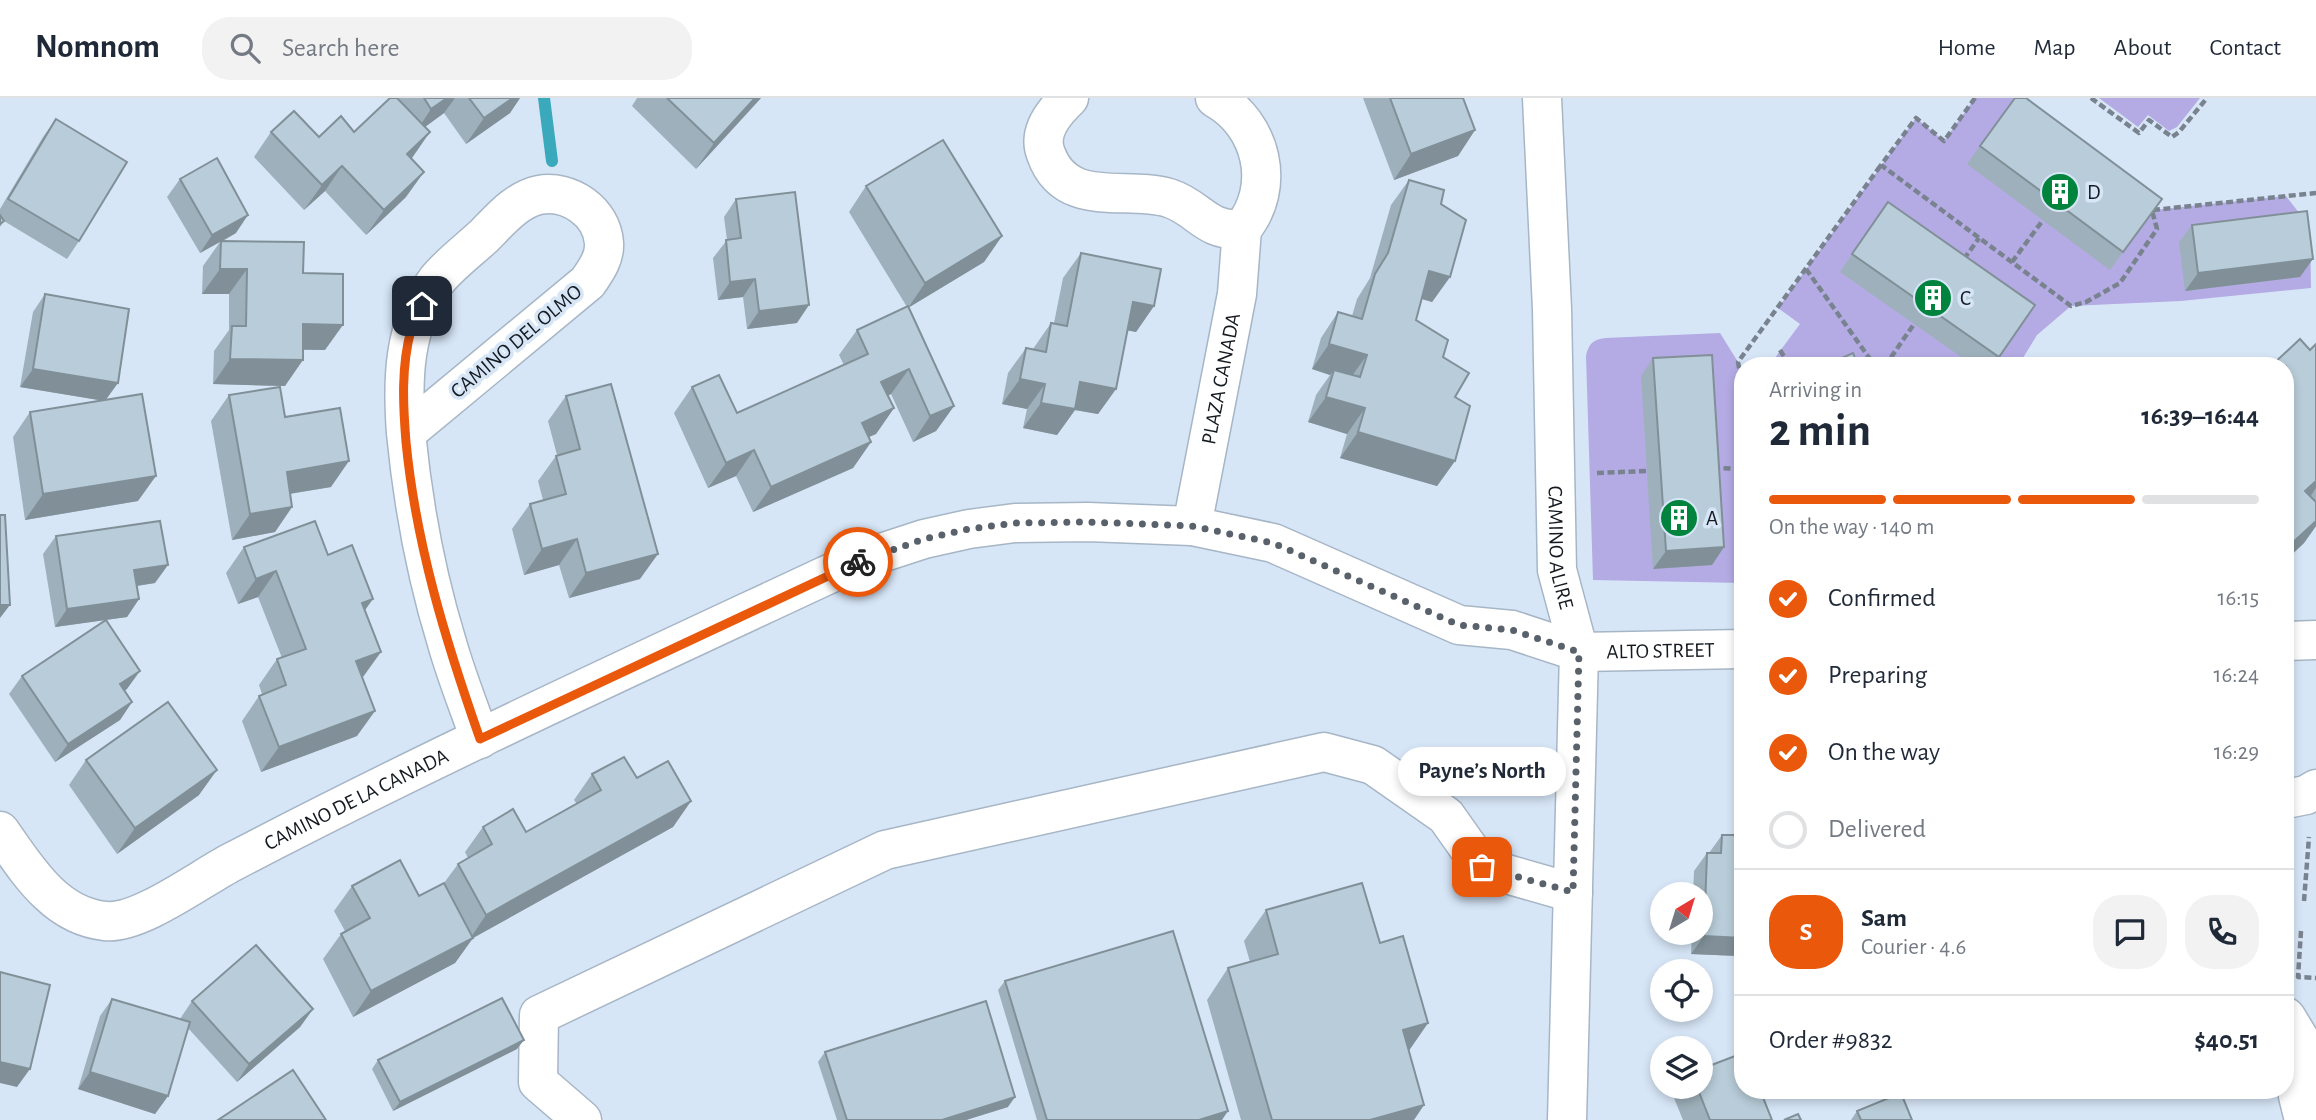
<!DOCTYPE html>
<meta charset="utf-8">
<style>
:root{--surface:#fff;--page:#f2f2f3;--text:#1f2937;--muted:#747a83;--line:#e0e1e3;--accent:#ea580c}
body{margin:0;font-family:"Alegreya Sans",sans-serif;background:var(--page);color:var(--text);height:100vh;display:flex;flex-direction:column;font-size:26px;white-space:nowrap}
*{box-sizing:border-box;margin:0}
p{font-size:23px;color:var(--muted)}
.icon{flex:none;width:38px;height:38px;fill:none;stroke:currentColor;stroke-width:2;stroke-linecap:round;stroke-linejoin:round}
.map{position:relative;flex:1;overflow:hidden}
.panel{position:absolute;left:1734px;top:259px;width:560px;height:742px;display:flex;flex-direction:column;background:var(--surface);border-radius:28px;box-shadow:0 4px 10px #0003}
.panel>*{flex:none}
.needle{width:46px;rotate:38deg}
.tools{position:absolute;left:1650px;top:784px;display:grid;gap:14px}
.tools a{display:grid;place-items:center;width:63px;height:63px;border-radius:50%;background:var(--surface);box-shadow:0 4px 10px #0003;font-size:35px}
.pin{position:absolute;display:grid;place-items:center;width:60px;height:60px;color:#fff;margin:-30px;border-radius:14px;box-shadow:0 4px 10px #0006}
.courier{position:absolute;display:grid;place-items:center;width:70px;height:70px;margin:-35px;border:5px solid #ea580c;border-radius:50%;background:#fff;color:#222;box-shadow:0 2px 9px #0007}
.bubble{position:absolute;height:49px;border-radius:24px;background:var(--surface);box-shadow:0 4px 10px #0003;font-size:23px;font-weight:700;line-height:49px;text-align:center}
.head em{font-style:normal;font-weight:700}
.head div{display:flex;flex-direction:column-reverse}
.head{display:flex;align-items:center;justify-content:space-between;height:119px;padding:0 35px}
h1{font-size:46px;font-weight:700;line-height:52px}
.bar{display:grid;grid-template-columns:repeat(4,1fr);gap:10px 7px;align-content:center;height:84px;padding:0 35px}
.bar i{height:9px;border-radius:5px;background:var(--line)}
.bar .on{background:var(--accent)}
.bar p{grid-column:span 4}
.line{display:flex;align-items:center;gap:18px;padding:0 35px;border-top:2px solid var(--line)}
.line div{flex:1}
.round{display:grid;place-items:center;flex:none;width:74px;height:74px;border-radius:28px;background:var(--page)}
ol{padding:0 35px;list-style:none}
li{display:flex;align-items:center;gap:21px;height:77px}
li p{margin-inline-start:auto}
li .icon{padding:7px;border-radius:50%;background:var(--accent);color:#fff;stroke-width:4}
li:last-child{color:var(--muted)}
li i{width:38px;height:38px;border:4px solid var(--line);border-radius:50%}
header{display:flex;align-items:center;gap:42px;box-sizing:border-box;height:98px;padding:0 35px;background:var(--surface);border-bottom:2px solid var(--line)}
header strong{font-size:33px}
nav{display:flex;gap:38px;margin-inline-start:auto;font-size:24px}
.search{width:490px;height:63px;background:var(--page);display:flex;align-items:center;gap:18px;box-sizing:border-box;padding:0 24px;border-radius:28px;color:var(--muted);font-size:26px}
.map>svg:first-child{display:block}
.green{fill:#b4abe4}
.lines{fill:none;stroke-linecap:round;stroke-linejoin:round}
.stream{stroke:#3aa9bc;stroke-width:12}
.minor-casing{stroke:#a7b6c6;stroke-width:41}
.path{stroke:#79838f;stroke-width:4.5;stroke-dasharray:7 3.5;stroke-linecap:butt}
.minor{stroke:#fff;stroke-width:38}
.wall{fill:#9eb0bb}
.shaded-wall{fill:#819098}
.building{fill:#b8cdd9;stroke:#819098;stroke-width:2}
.done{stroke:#59616b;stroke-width:7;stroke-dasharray:0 12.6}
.route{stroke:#ea580c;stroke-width:9}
.labels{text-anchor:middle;stroke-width:7;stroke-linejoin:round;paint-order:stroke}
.poi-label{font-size:21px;fill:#151a20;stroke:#d7e6f7;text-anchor:start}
.street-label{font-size:21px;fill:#151a20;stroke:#d7e6f7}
</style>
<header>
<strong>Nomnom</strong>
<div class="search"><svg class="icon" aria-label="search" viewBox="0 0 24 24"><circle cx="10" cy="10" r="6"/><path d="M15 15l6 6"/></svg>Search here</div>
<nav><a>Home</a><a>Map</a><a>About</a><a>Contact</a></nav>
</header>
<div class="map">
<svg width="2316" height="1022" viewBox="0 0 2316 1022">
<rect width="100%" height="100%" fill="#d7e6f7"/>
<g class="green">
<polygon points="1975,0 2023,0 2153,112 2286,98 2310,129 2311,190 2181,203 2071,208 2037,237 2018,268 1769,268 1800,226 1778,210 1916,20 1944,43"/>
<polygon points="2099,0 2200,0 2177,29 2169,33 2148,17 2138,29"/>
<path d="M1720,235L1738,264L1740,275L1743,277V485L1593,482L1586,258C1589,245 1593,242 1605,240Z"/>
</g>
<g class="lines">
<polyline class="stream" points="544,0 552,63"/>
<defs>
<g id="minor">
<path d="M1069,0C1054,14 1037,34 1046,56C1066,112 1126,87 1169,100C1200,110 1205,134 1242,131C1277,89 1262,26 1215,0"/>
<path id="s1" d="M1542,0L1552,211L1557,472L1579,554L1567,1022"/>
<path d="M406,335C402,281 403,227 437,182C450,166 469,152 484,138C500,122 516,102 539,97C569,91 602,114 604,145C605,160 596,172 588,184L406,335C413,406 426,477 447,545C456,577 469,609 480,641"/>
<path id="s2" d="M1192,428L1237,196L1242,131"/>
<polyline points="2286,543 2316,542"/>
<polyline points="2286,701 2306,697 2316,691"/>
<path id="s3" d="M0,733C26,770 54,818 105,823C139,827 201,780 232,764C427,662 628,570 827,477L875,457L924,441L969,431L1015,425L1088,424L1192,428L1273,445L1459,527L1512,532L1579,554L1743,551"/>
<polyline points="2286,919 2300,942 2298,998 2304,1022"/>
<polyline points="582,1022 538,984 539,917 885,752 1324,654 1373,667 1446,718 1482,769 1573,795"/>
</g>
</defs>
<use href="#minor" class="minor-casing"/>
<g class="path">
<polyline points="1975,0 1944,43 1916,20 1881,67 2071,208 2086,204 2120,185 2157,131 2151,109"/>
<polyline points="2091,0 2139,35 2149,22 2172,39 2179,34 2207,0"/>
<polyline points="2153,112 2316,95"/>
<polyline points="1964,161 1979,140"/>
<polyline points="2012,164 2043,122"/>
<polyline points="1806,171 1875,268"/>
<polyline points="1780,252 1790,268"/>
<polyline points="1885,268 1914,226"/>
<polyline points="1743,291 1738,264 1881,67"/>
<polyline points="1713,370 1743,371"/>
<polyline points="1597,375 1646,373"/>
<polyline points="2304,803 2309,739"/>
<polyline points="2301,833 2298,879 2316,880"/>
</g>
<use href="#minor" class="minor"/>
</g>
<g class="wall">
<polygon points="388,0 520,0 510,15 466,46 444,15 425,29 411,61 406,99 366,137 325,93 304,112 254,59 271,34 319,39 354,34 389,1"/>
<polygon points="637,0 761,0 696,71 632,8"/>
<polygon points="1363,0 1463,0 1475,32 1458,58 1394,82"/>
<polygon points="56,21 79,143 67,161 4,123 0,129 0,111 43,39"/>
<polygon points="1980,48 2149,119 2110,172 1967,66"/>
<polygon points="180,81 236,135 223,143 303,175 325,252 303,252 285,288 213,286 214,253 229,232 229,196 202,196 203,168 220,144 200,155 167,99"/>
<polygon points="1409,82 1441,106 1450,179 1432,204 1422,201 1416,222 1443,259 1455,299 1455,363 1437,388 1340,360 1347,336 1308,324 1316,297 1330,277 1312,271 1321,240 1338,214 1352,218 1357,201 1370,180 1391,107"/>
<polygon points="866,88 1002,138 984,164 909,209 954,308 936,333 913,344 891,296 888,298 894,310 876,336 868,339 871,344 853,370 753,414 736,378 708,390 674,315 692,289 737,315 844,267 839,257 857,232 907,209 849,114"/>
<polygon points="736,101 797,225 747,231 743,199 718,202 713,160 727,142 724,119"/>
<polygon points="1888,104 2035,207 1992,268 1974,268 1840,174"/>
<polygon points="2192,127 2300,179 2185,193 2179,144"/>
<polygon points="1081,155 1154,208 1136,234 1127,232 1116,291 1098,316 1075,312 1057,337 1023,330 1027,311 1002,306 1008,275 1026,250 1033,251 1051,225 1054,225 1063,180"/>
<polygon points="45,196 105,302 138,403 25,422 13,339 30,314 104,303 20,289 33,214"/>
<polygon points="2316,246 2316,428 2304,445 2286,462 2286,268 2310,252"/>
<polygon points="1653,260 1724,449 1712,467 1653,471 1641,278"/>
<polygon points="229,297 285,319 331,389 290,396 292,409 275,434 232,442 211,323"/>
<polygon points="566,298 640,481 569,500 559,467 524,477 512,431 530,406 543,402 538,383 556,358 557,357 548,323"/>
<polygon points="56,438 155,485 137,488 139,501 127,519 55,529 43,456"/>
<polygon points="244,449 328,457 365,512 363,579 362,579 357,638 261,674 242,623 259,598 262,596 259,587 277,561 282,560 258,499 238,506 226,475"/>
<polygon points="22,578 127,591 124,593 132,604 120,622 55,664 9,596"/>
<polygon points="86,662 199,697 117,756 69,687"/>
<polygon points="592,676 637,680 691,703 673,729 473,840 455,865 353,919 323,861 341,836 345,833 334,813 352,788 419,798 444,785 458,766 468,760 465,754 483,729 526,734 577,706 574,702"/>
<polygon points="1743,725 1743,850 1738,858 1691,856 1692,835 1701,835 1701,796 1693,796 1694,773 1707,755 1709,755 1722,737 1734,737"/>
<polygon points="1266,812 1380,845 1428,925 1409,952 1414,1022 1241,1022 1207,902 1228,870 1250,864 1244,843"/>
<polygon points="1005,883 1222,1022 1037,1022 998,892"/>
<polygon points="112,901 180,921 192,903 313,911 300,929 237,984 188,930 168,998 155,1016 78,991 100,918"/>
<polygon points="517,951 393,1013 372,971 378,962"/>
<polygon points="825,954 1008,1009 966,1022 837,1022 818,964"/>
<polygon points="1682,989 1701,989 1772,1022 1683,1022 1674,1000"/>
<polygon points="1857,1013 1912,1022 1851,1022"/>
</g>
<g class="shaded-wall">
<polygon points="447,0 455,0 444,15 414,37 431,11"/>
<polygon points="513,0 520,0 510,15 466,46 484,20"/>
<polygon points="755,0 761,0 696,71 714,45"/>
<polygon points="1475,32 1458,58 1394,82 1411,56"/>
<polygon points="430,34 412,60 389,82 407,56"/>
<polygon points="342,68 325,93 304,112 322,87"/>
<polygon points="424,74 406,99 366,137 384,112"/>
<polygon points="248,117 236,135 200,155 212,137"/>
<polygon points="1002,138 984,164 908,210 925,185"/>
<polygon points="2313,161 2300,179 2185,193 2198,175"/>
<polygon points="220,171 247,171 229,196 202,196"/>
<polygon points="1429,173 1450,179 1432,204 1412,198"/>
<polygon points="755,181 743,199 718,202 730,184"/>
<polygon points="1133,204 1154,208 1136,234 1115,230"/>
<polygon points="809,207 797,225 747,231 759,213"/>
<polygon points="303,226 343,227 325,252 285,251"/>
<polygon points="1329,246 1367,257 1349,282 1334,272 1330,277 1312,271"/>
<polygon points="230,261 303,262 285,288 213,286"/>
<polygon points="33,271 118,285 105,303 20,289"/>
<polygon points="909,271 891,296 864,309 881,284"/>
<polygon points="1020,281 1045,286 1027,311 1002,306"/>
<polygon points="1080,284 1116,291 1098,316 1075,312 1057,337 1023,330 1041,305"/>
<polygon points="1326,299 1365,310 1347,336 1308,324"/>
<polygon points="954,308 936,333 913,344 930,318"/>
<polygon points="894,310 876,336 844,350 862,325"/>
<polygon points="1358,334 1455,363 1437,388 1340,360"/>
<polygon points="871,344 853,370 753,414 771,389"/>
<polygon points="754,352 736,378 708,390 726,365"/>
<polygon points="349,363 331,389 269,399 287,374"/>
<polygon points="156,378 138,403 25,422 43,396"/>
<polygon points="2316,383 2316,390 2308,402 2305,393"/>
<polygon points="292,409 275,434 232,442 250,416"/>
<polygon points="2316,423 2316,428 2304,445 2286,462 2286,454 2289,448"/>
<polygon points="577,441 559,467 524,477 542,451"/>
<polygon points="1724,449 1712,467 1653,471 1666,453"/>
<polygon points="658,456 640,481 569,500 586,475"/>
<polygon points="168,467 155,485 122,490 134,472"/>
<polygon points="276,473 258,499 238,506 256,481"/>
<polygon points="139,501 127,519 55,529 67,511"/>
<polygon points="373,501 355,526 362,505"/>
<polygon points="0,507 10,507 0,520"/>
<polygon points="381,554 363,579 338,588 356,563"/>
<polygon points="140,573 127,591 107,604 120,586"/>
<polygon points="132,604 120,622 55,664 68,646"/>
<polygon points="375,613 357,638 261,674 279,649"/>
<polygon points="217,672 199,697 117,756 135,730"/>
<polygon points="691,703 673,729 473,840 455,865 353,919 371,893 469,842 486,817"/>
<polygon points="1704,838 1743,840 1743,850 1738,858 1691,856"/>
<polygon points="313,911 300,929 237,984 249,966"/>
<polygon points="1428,925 1406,957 1403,932"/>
<polygon points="524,942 517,951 393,1013 400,1004"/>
<polygon points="0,964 30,971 17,989 0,985"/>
<polygon points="90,974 168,998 155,1016 78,991"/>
<polygon points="1015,999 1008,1009 966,1022 942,1022"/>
<polygon points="1424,1007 1414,1022 1370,1022"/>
<polygon points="1228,1013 1222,1022 1199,1022"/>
</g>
<g class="building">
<polygon points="390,0 397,0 430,34 407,56 424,74 384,112 342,68 322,87 271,34 294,13 319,39 341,18 354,34"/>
<polygon points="424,0 447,0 431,11"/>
<polygon points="469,0 513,0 484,20"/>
<polygon points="667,0 755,0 714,45"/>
<polygon points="1390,0 1463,0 1475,32 1411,56"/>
<polygon points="2015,0 2026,0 2162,101 2123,154 1980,48"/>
<polygon points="56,21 127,64 79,143 8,101"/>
<polygon points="943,42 1002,138 925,185 866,88"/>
<polygon points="217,60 248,117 212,137 180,81"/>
<polygon points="1409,82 1444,92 1441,106 1466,122 1450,179 1429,173 1416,222 1448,242 1443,259 1469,275 1455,299 1470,308 1455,363 1358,334 1365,310 1326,299 1334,272 1360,279 1367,257 1329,246 1338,214 1362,221 1375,176 1388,155"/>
<polygon points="795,94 809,207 759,213 755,181 730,184 726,142 741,140 736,101"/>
<polygon points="1888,104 2035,207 1999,259 1852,156"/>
<polygon points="2307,113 2313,161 2198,175 2192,127"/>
<polygon points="0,117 4,123 0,126"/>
<polygon points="221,143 304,144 303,175 343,176 343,227 303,226 303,262 230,261 232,228 246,228 247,171 220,171"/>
<polygon points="1081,155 1161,171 1154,208 1133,204 1116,291 1080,284 1075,311 1041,305 1045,286 1020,281 1026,250 1046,254 1051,225 1067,228"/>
<polygon points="45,196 129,211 118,285 33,271"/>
<polygon points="908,208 954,308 930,318 909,271 881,284 894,310 862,325 871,344 771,389 754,352 726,365 692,289 719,277 737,315 868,256 857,232"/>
<polygon points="2300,241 2310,252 2316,246 2316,383 2305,393 2316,404 2316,423 2289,448 2286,445 2286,268 2271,268"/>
<polygon points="1853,255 1858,268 1824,268"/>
<polygon points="1712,257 1724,449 1666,453 1653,260"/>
<polygon points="2251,261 2257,268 2243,268"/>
<polygon points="2201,263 2206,268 2195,268"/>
<polygon points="611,286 658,456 586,475 577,441 542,451 530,406 566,396 556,358 580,351 566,298"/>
<polygon points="280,289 285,319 340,310 349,363 287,374 292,409 250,416 229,297"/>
<polygon points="142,296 156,378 43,396 30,314"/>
<polygon points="0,417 5,417 10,507 0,507"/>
<polygon points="160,423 168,467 134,472 139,501 67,511 56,438"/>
<polygon points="315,423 328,457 352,447 373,501 362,505 381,554 356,563 375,613 279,649 259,598 286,587 277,561 306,551 276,473 256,481 244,449"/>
<polygon points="106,522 140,573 120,586 132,604 68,646 22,578"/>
<polygon points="168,604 217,672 135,730 86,662"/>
<polygon points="624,659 637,680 668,663 691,703 486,817 458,766 492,746 483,729 513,711 526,734 601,692 592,676"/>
<polygon points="1722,737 1743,737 1743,840 1704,838 1707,755 1721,755"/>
<polygon points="400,762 419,798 444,785 473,840 371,893 341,836 370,820 352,788"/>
<polygon points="1362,785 1380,845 1403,838 1428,925 1403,932 1424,1007 1370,1022 1272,1022 1228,870 1278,856 1266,812"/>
<polygon points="1173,833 1228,1013 1199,1022 1047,1022 1005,883"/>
<polygon points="256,847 313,911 249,966 192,903"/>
<polygon points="0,874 50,887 30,971 0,964"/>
<polygon points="502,900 524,942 400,1004 378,962"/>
<polygon points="112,901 190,924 168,998 90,974"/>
<polygon points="986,903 1015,999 942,1022 847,1022 825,954"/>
<polygon points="1743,955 1743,992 1760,992 1772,1022 1710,1022 1697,989 1701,989 1701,971"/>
<polygon points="293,972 326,1022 218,1022"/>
<polygon points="1901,995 1912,1022 1861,1022 1857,1013"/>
<polygon points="1798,1016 1801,1022 1784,1022"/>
</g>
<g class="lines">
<polyline class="done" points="858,464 924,441 969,431 1015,425 1088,424 1192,428 1273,445 1459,527 1512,532 1579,554 1573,794 1482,769"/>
<path class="route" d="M422,208C418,216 414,224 411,232C401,269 403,307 406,344C416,447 446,544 480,641L858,464"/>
</g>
<defs>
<symbol id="building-disc" viewBox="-11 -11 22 22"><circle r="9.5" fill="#00833d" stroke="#d7e6f7"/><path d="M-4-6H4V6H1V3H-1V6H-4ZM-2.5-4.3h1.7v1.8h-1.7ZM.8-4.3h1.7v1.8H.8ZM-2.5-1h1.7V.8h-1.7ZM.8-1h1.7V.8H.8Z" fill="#fff"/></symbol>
</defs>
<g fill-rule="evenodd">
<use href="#building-disc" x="2038" y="72" width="44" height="44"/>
<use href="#building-disc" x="1911" y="178" width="44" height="44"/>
<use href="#building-disc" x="1657" y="398" width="44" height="44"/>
</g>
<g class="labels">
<g class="poi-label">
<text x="2087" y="101">D</text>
<text x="1960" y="207">C</text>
<text x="1706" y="427">A</text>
</g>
<g class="street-label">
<text transform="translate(516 243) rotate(-40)" y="7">CAMINO DEL OLMO</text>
<text dy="7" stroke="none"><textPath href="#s2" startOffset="150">PLAZA CANADA</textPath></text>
<text dy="7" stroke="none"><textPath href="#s1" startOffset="450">CAMINO ALIRE</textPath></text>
<text dy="7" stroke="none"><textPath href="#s3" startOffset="1810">ALTO STREET</textPath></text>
<text dy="7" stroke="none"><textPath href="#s3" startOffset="424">CAMINO DE LA CANADA</textPath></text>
</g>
</g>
</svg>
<div class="tools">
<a><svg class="needle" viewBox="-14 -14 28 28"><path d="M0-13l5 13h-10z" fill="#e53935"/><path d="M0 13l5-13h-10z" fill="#747a83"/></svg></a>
<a><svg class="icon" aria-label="locate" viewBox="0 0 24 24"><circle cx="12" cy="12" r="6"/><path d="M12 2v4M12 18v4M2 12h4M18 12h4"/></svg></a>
<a><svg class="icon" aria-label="layers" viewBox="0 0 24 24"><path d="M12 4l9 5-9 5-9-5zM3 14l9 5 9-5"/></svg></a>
</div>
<div class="pin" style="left:1482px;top:769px;background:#ea580c"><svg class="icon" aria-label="bag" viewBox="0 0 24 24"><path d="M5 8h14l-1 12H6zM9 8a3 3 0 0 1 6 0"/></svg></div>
<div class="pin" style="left:422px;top:208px;background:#1f2937"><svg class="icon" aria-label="home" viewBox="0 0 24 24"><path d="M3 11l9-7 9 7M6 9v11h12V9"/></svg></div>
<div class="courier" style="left:858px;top:464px"><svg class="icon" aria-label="bike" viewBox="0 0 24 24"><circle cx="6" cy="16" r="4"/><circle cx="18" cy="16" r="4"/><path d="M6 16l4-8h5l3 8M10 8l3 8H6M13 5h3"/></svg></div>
<div class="bubble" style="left:1398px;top:649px;width:168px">Payne’s North</div>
<section class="panel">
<div class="head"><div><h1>2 min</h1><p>Arriving in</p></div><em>16:39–16:44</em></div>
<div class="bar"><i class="on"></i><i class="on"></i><i class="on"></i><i></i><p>On the way · 140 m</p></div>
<ol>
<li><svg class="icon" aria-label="check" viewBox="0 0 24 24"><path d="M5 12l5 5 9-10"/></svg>Confirmed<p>16:15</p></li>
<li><svg class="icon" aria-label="check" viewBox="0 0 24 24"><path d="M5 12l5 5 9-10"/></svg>Preparing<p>16:24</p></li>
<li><svg class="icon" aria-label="check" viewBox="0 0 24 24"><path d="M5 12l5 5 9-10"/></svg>On the way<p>16:29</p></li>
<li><i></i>Delivered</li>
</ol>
<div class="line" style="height:126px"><b class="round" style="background:var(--accent);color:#fff">S</b><div><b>Sam</b><p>Courier · 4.6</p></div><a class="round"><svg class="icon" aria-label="chat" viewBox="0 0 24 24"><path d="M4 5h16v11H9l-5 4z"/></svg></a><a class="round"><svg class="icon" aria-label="phone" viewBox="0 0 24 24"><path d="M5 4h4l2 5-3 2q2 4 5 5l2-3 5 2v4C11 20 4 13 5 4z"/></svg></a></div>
<div class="line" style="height:91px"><div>Order #9832</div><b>$40.51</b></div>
</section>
</div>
